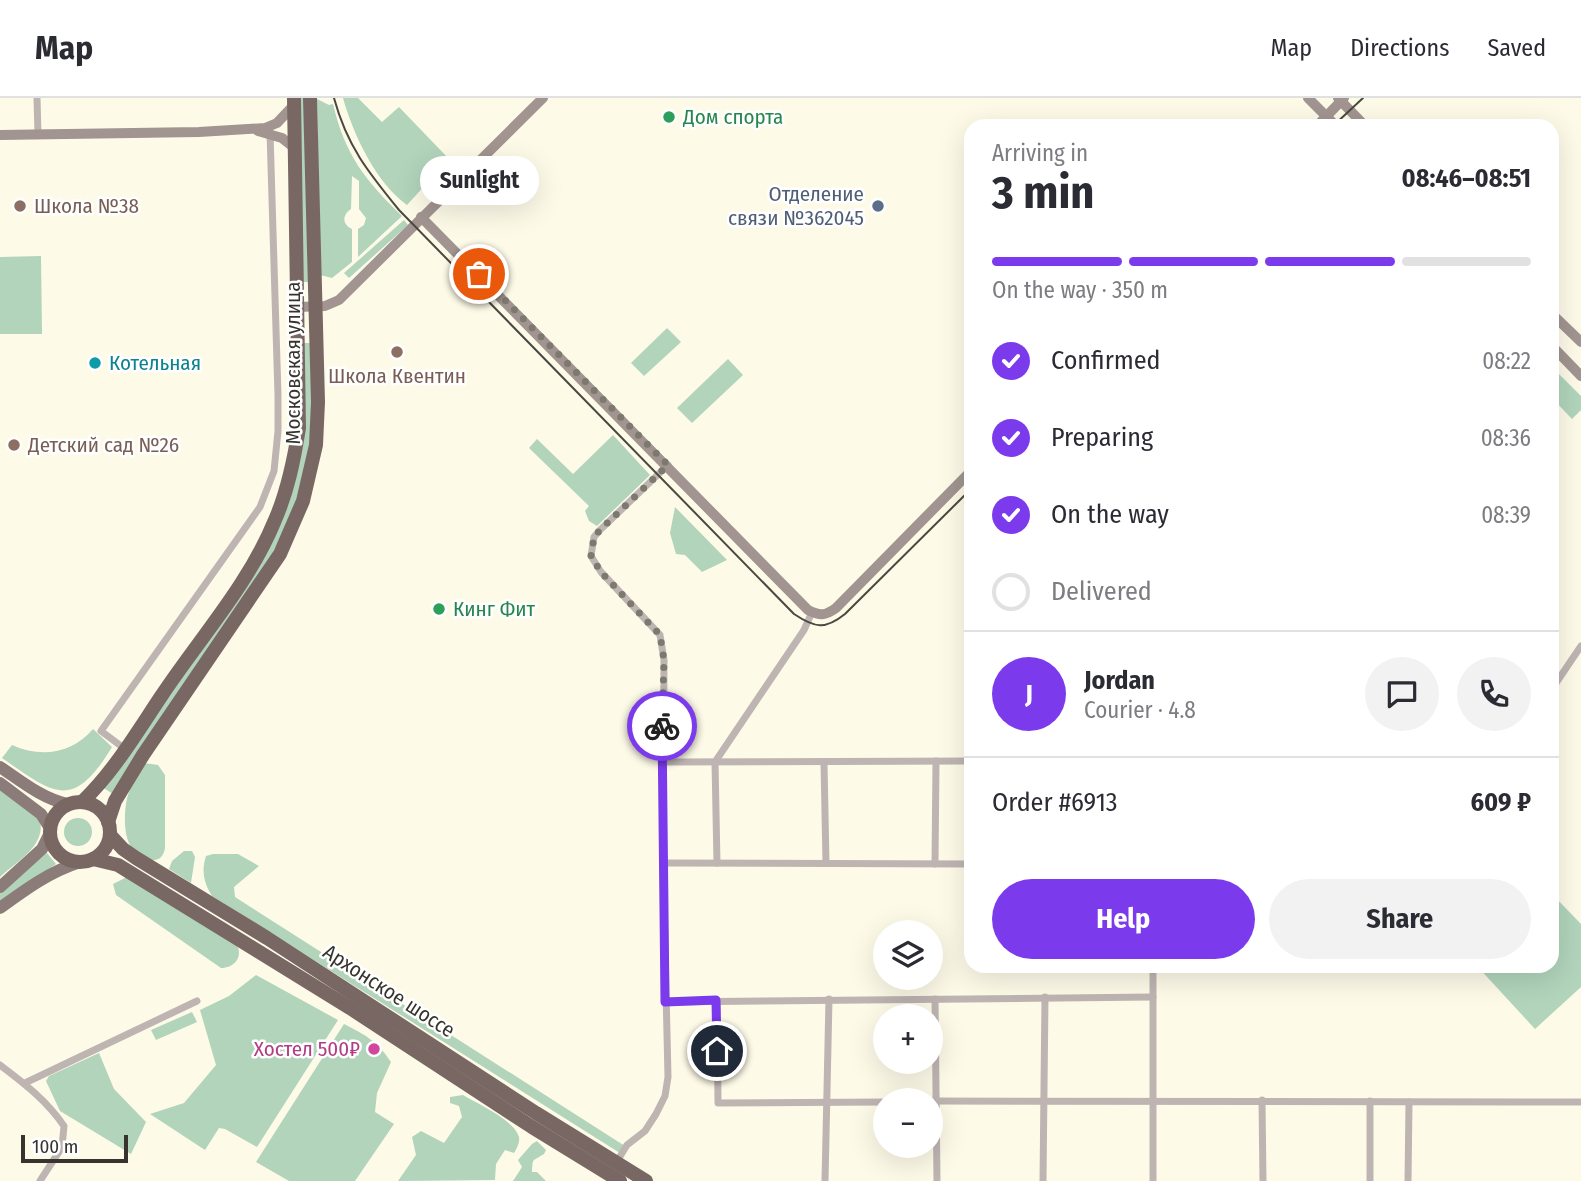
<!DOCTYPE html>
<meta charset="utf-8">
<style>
:root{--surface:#fff;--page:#f2f2f3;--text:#2b2b33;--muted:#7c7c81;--line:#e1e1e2;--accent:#7c3aed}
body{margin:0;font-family:"Fira Sans Condensed",sans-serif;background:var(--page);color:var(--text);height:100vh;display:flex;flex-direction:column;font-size:26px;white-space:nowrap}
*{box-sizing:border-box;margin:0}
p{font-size:23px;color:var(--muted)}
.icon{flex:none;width:38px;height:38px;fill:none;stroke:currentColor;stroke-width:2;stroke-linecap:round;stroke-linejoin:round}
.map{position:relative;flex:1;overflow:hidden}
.sheet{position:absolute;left:964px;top:21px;width:595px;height:854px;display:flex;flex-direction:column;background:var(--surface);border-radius:21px;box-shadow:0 7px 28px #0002}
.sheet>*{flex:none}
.fabs{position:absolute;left:873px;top:822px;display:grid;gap:14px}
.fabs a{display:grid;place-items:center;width:70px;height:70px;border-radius:50%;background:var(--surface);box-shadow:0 7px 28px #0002;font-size:35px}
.scale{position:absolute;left:21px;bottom:18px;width:107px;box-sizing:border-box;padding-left:7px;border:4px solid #36342d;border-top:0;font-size:19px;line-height:24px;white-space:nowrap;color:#36342d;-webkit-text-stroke:5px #fff;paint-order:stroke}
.pin{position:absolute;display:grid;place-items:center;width:60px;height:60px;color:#fff;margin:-30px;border:4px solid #fff;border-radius:50%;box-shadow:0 2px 7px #0007}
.courier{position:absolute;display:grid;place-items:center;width:70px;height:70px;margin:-35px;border:5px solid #7c3aed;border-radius:50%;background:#fff;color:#222;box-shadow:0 2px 9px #0007}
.bubble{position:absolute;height:49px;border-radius:24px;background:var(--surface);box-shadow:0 7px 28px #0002;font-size:23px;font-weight:700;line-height:49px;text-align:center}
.overview em{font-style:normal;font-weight:700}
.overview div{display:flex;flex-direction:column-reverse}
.overview{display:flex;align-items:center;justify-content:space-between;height:119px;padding:0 28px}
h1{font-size:46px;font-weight:700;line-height:52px}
.bar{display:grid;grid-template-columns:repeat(4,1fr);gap:10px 7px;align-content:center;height:84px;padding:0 28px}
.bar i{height:9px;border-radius:5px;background:var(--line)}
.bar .current{background:var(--accent)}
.bar p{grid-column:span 4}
.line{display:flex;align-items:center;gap:18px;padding:0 28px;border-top:2px solid var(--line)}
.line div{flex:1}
.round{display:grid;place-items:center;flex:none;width:74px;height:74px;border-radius:37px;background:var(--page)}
ol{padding:0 28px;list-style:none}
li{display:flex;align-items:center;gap:21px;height:77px}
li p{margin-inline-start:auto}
li .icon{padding:7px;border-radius:50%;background:var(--accent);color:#fff;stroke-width:4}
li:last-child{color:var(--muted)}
li i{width:38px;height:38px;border:4px solid var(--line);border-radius:50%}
.cta{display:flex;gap:14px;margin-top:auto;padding:14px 28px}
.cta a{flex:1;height:80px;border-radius:42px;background:var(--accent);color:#fff;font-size:28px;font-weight:700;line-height:80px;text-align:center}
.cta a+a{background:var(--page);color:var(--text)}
header{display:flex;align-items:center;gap:42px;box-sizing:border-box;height:98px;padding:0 35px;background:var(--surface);border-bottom:2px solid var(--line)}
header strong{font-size:33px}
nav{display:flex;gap:38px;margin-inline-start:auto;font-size:24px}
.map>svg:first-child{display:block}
.green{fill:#b1d4bb}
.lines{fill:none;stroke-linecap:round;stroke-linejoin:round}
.street{stroke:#beb5b3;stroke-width:7}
.secondary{stroke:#a19491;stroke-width:10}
.primary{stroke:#8c7c79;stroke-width:12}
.highway{stroke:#796764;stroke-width:14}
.tram{stroke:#4a4840;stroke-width:2}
.done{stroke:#7c796e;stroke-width:7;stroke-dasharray:0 12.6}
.route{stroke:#7c3aed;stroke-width:9}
.leisure-dot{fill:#2e9e5b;stroke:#fff;stroke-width:2.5}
.education-dot{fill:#8d6e63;stroke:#fff;stroke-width:2.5}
.service-dot{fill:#5c6f8a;stroke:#fff;stroke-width:2.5}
.culture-dot{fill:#0f9aa8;stroke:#fff;stroke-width:2.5}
.hotel-dot{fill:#d1479c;stroke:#fff;stroke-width:2.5}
.labels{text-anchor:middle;stroke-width:5;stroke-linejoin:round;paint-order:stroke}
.leisure-label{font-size:21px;fill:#27864d;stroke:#fff;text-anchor:start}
.service-label{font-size:21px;fill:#4e5e75;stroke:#fff;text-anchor:end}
.education-label{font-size:21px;fill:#785e54;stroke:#fff;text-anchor:start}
.culture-label{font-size:21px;fill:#0d838f;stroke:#fff;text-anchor:start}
.street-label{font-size:21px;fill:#36342d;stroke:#fff}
.hotel-label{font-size:21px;fill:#b23c85;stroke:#fff;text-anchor:end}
</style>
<header>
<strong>Map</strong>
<nav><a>Map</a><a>Directions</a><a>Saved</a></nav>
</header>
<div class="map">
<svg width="1581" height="1083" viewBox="0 0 1581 1083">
<rect width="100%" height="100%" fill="#fefae8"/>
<g class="green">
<polygon points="298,0 305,0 309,184 301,184"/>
<path d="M343,0H358L382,24L399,9L449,61L407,107C376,85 353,36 343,0Z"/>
<path d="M317,1L329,7L333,6C345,57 365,82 402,118L358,159V131L364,127L366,120L359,111V83L352,78L351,111C343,116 341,126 352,131V164L332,180L320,177Z"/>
<polygon points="404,122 408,127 349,180 344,175"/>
<polygon points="41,158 42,236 0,236 0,159"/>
<polygon points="667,230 681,244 644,278 631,265"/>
<path d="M304,245H310C311,291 315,341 302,386C295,410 284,433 272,456L113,696L102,689L291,396Z"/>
<polygon points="728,261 743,277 692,325 677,310"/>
<polygon points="1552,269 1581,298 1581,312 1572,321 1552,300"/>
<polygon points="613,337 650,377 597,428 589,423 585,413 589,408 529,350 537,341 573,376"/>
<polygon points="675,409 727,462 702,474 685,457 676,456 670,435"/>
<path d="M93,631L112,649C73,713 55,697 2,660L12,647C41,660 72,656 93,631Z"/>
<path d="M144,665L158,667L165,677V750C162,770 140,762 132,750C124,740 124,718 126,706C128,691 137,678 144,665Z"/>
<path d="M0,689L40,722C46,748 17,763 0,779Z"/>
<circle cx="78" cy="734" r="14"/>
<polygon points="184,753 192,753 195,759 191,785 169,771 172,763"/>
<polygon points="47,755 56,766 0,806 0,793"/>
<path d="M213,756H238L259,768L234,789L235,799L628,1050L623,1057L212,798C204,785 201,773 206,758Z"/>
<path d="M127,779L238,849C242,861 233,870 221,870L116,797L113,786Z"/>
<polygon points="1552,796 1581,826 1581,889 1535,931 1477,868 1552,868"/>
<polygon points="256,877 338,922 257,1049 225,1031 219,1030 205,1052 150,1016 184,1005 216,967 200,912 229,898"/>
<polygon points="192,914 197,924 156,942 151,932"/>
<path d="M344,926C366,937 378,944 391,964L377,995L375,1014L394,1026L355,1083H289L256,1064Z"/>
<polygon points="99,955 114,991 146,1024 131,1056 60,1013 46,983 49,978"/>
<path d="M463,997C478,1006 514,1022 519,1039C520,1045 517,1050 514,1055L505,1052L496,1066L495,1082L398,1083L416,1057L412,1039L421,1033L444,1045L462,1019L459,1008L450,1005V999Z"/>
<path d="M537,1043L546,1052L544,1056C531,1064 533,1060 532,1074H537L546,1083H513L522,1069L518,1062L532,1046Z"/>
</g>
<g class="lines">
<g class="street">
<polyline points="37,0 38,36"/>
<polyline points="1552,591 1581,548"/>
<polyline points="125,651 101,633 260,409 274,373 278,333 278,297 270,35"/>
<polyline points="662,664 971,663"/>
<polyline points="824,665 826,765"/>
<polyline points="663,765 971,766"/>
<polyline points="717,765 715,664 804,532 812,514"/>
<polyline points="935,766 936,663"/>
<polyline points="1153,868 1153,1083"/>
<polyline points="935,901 937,1083"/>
<polyline points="717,902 718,1005 886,1004"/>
<polyline points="665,904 1153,899"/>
<path d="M0,967C24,985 47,1003 64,1028L62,1049L40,1083"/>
<polyline points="25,985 197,903"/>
<polyline points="1262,1002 1263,1083"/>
<polyline points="931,1003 1581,1004"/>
<polyline points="1370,1003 1370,1083"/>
<polyline points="616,1065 627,1047 645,1033 656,1016 665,998 668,979 663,765 664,562 660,537 601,474 591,458 594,439 600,432 668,367"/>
<polyline points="825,1083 829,901"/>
<polyline points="1043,1083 1045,899"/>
<polyline points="1408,1083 1409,1004"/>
</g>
<g class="secondary">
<polyline points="1308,0 1336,28"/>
<polyline points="1338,0 1365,28"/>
<polyline points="1317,28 1344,0"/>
<polyline points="258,33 282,40 296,51"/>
<polyline points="0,37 199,34 265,30 277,25 294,7"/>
<path d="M421,119L808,512C820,518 825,518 836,510L971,373"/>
<polyline points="298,209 325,208 339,202 543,0"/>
<polyline points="1552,216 1581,244"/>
<polyline points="1552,248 1581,278"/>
</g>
<g class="primary">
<path d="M0,669C21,683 41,700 67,706"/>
<polyline points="0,685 41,716 50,730"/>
<polyline points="0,789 42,751 49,737"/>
<path d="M0,810C26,791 49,774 80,764"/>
</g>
<g class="highway">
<path d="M83,703C115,672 137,634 162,597C200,540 249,486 275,422C288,392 294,362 299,330L294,0"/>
<circle cx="80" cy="734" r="30"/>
<polyline points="108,724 115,703 143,657 280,456 303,403 316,347 318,304 310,0"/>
<polyline points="110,737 123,751 136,760 267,840 536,1015 646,1083"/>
<polyline points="93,761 118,767 350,910 532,1029 620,1083"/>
</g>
<g class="tram">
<path d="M334,0C347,48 368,74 399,112L794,516C815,530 825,532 845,516L971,391"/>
<polyline points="1333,28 1363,0"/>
</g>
</g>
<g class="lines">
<polyline class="done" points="479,176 668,367 600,432 594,439 591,458 601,474 660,537 664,562 662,628"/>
<polyline class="route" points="662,628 665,904 716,902 717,953"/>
</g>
<g class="leisure-dot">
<circle cx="669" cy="19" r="7"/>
<circle cx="439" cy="511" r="7"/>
</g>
<g class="education-dot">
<circle cx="20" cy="108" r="7"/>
<circle cx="397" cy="254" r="7"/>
<circle cx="14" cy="347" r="7"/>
</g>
<circle class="service-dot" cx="878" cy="108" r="7"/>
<circle class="culture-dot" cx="95" cy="265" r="7"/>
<circle class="hotel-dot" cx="374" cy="951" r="7"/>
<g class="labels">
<g class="leisure-label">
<text x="683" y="26">Дом спорта</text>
<text x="453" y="518">Кинг Фит</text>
</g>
<g class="service-label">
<text x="864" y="103">Отделение<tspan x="864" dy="24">связи №362045</tspan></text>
</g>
<g class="education-label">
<text x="34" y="115">Школа №38</text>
<text x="397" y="285" text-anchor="middle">Школа Квентин</text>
<text x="28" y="354">Детский сад №26</text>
</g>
<g class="culture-label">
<text x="109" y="272">Котельная</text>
</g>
<g class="street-label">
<text transform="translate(293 265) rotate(-90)" y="7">Московская улица</text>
<text transform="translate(389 893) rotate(33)" y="7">Архонское шоссе</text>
</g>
<g class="hotel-label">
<text x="360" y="958">Хостел 500₽</text>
</g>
</g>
</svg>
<div class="fabs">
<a><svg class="icon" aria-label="layers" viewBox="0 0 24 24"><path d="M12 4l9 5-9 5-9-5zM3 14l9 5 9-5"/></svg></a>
<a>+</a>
<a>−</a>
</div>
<div class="scale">100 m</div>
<div class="pin" style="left:479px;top:176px;background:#ea580c"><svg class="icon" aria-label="bag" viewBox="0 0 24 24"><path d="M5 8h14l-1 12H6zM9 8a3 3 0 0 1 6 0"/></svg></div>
<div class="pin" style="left:717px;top:953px;background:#1f2937"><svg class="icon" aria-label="home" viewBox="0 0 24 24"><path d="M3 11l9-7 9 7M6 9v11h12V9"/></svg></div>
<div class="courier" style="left:662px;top:628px"><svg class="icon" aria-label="bike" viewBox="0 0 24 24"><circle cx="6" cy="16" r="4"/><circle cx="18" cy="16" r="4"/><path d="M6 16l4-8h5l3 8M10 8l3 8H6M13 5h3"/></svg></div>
<div class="bubble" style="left:420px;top:58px;width:119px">Sunlight</div>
<section class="sheet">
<div class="overview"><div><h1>3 min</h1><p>Arriving in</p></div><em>08:46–08:51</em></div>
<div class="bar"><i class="current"></i><i class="current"></i><i class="current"></i><i></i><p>On the way · 350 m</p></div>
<ol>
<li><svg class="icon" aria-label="check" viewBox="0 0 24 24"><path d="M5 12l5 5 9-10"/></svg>Confirmed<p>08:22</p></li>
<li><svg class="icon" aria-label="check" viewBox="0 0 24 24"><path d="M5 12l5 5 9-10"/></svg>Preparing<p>08:36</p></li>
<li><svg class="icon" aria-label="check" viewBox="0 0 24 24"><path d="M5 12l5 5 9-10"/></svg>On the way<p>08:39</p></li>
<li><i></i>Delivered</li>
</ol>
<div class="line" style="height:126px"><b class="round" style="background:var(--accent);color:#fff">J</b><div><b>Jordan</b><p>Courier · 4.8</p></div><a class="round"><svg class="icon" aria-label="chat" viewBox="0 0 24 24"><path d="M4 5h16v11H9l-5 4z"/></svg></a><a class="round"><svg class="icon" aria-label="phone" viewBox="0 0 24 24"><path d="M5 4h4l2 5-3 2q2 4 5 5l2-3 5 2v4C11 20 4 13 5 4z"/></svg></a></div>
<div class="line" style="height:91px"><div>Order #6913</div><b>609 ₽</b></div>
<div class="cta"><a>Help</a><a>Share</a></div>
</section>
</div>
